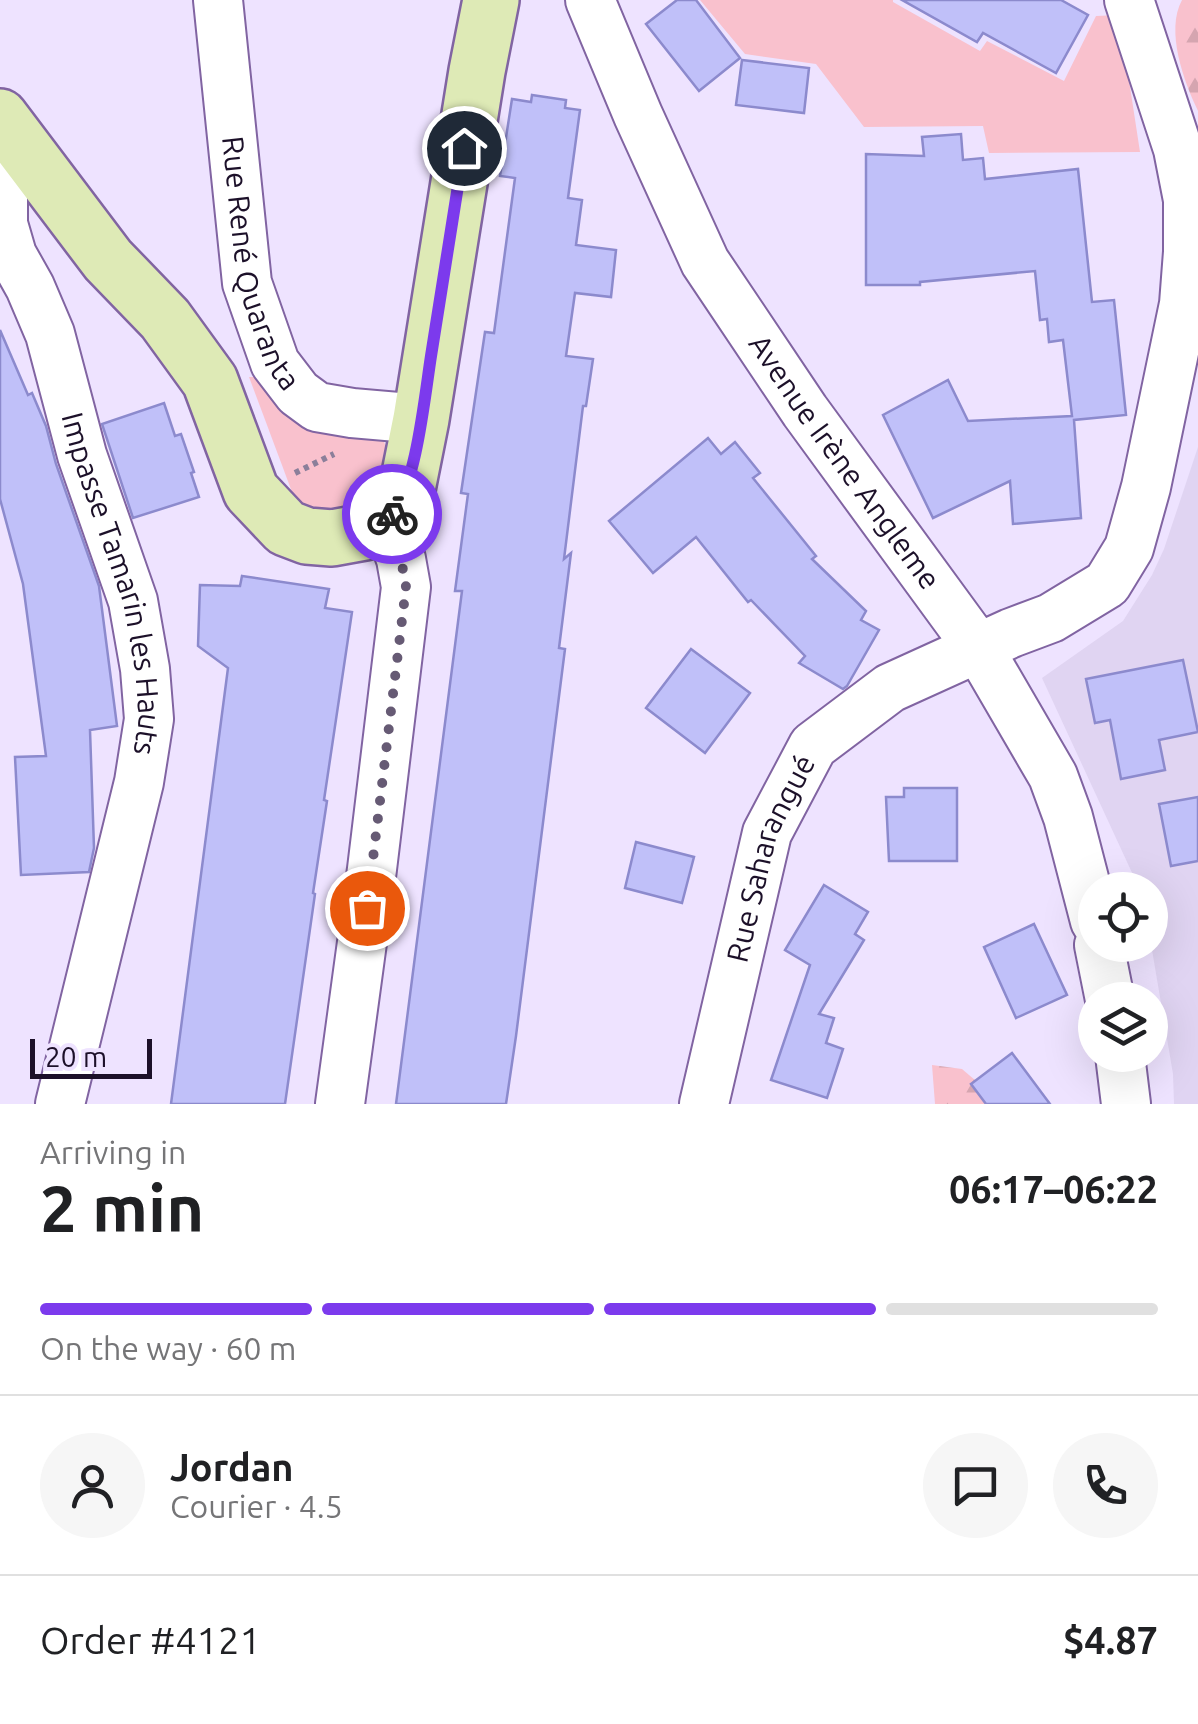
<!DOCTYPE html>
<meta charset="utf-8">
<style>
:root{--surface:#fff;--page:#f6f6f6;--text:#202124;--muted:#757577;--line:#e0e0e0;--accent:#7c3aed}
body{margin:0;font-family:Ubuntu,sans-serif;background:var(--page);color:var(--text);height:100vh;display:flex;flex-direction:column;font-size:38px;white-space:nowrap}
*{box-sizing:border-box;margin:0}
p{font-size:32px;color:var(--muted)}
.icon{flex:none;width:55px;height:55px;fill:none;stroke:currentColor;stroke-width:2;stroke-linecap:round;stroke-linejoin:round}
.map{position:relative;height:1104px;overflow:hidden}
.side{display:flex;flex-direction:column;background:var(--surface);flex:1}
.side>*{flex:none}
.fabs{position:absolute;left:1078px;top:872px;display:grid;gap:20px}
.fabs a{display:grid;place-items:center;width:90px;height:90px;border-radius:50%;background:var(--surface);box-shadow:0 10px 40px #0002;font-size:50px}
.scale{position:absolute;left:30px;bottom:25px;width:122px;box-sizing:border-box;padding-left:10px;border:5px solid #1c1029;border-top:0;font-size:28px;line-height:35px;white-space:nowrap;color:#1c1029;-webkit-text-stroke:8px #eee3ff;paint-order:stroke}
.pin{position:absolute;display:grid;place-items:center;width:85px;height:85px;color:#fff;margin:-42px;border:5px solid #fff;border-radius:50%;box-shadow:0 2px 10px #0007}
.courier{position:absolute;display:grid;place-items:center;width:100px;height:100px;margin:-50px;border:8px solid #7c3aed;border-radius:50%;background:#fff;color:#222;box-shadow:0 2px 12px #0007}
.summary em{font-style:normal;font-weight:700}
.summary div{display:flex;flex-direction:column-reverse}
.summary{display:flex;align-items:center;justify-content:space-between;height:170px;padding:0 40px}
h1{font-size:65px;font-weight:700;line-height:75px}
.bar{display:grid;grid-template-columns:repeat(4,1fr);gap:15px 10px;align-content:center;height:120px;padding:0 40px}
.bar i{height:12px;border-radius:8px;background:var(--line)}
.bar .on{background:var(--accent)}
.bar p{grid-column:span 4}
.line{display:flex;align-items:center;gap:25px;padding:0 40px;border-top:2px solid var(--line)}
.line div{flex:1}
.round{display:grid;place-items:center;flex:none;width:105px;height:105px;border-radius:52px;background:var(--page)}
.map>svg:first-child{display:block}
.built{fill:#e0d4f2}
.grass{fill:#f9c1cd}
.forest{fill:url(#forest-firs)}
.building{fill:#c0c0f9;stroke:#8c8acd;stroke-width:2.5}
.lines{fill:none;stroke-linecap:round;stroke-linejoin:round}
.minor-casing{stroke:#8164a2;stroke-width:52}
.secondary-casing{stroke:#8164a2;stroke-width:60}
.path{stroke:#8b7f9a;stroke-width:6;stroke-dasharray:5 5;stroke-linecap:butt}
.minor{stroke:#fff;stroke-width:48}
.secondary{stroke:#deeab6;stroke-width:55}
.done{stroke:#665a74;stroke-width:10;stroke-dasharray:0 18}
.route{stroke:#7c3aed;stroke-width:12}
.labels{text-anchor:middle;stroke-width:8;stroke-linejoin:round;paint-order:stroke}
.street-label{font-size:30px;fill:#1c1029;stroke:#eee3ff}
</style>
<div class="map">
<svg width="1198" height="1104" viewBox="0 0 1198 1104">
<defs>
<pattern id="forest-firs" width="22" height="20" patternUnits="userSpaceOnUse" patternTransform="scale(2.5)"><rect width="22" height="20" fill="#f9c1cd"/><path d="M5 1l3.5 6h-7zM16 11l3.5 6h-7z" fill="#d5a5b0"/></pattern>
</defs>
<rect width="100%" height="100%" fill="#eee3ff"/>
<polygon class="built" points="1198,447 1198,1104 1174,1104 1173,1074 1150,938 1150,890 1140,890 1042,678 1123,621 1152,575 1164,549"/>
<g class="grass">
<polygon points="700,0 893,0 893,2 980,51 987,41 1064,81 1096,16 1119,15 1140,152 989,153 983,126 864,127 816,64 745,54"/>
<polygon points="249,377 263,377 383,439 388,452 383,487 359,510 323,516 303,505 292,492"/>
</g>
<g class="forest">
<path d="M1182,0H1198V111C1184,82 1165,31 1182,0Z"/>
<polygon points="932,1065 962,1069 1003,1104 935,1104"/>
</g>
<g class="building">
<polygon points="677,0 696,0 740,58 699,91 646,24"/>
<polygon points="902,0 1061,0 1088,15 1056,73 983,33 977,42"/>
<polygon points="742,60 809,68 804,113 736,105"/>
<polygon points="532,95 566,100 565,108 580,110 568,198 582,200 576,245 616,250 611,297 575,293 566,356 593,359 586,406 583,406 564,559 571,553 559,648 565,649 516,1036 506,1104 396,1104 462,591 455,591 468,494 461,493 485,332 494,333 515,178 500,176 512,99 531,102"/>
<polygon points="961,134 963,160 983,158 985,179 1078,169 1092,302 1114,300 1126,415 1074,420 1081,518 1013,524 1010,481 933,518 883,415 948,380 968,421 1072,416 1063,340 1049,342 1047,319 1040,320 1035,271 920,282 920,285 866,285 866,154 924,156 922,137"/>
<polygon points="0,330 28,395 32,393 46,426 56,464 99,586 117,726 90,730 94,848 89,872 21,875 15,757 46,756 23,584 0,499"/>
<polygon points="164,403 175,436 181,434 194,472 191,473 199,497 133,518 102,424"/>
<polygon points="708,438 721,454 735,442 760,473 753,478 816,556 812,559 866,611 861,620 879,630 847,686 843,689 799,663 805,656 751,600 748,602 696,537 653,573 609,521"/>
<polygon points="242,576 329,589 325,608 352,612 324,800 327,801 313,893 315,894 285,1104 171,1104 228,668 198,646 200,585 240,586"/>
<polygon points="691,649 750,693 705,753 646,708"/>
<polygon points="1183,660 1198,732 1159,740 1165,770 1121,779 1110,720 1095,723 1086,679"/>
<polygon points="904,788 957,788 957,861 889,861 886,797 904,797"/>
<polygon points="1198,797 1198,861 1171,866 1159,804"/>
<polygon points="636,842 694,857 682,903 625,888"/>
<polygon points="824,885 868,912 855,934 864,940 819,1014 834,1018 826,1043 843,1049 827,1098 771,1080 810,965 785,950"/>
<polygon points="1034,924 1067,995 1016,1018 984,947"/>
<polygon points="1012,1053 1050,1104 986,1104 971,1084"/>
</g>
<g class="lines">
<defs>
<g id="minor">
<path id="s1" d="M218,0L247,283L275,363L298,393L317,407L352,413L421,419"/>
<path id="s2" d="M590,0L638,115L705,262L805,411L979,649L1053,776L1068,817L1095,921"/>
<path id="s3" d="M8,125L3,180V224L12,255L30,287L50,334L82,455L133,601L145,669L149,719L139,782L60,1104"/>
<polyline points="1099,945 1110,1000"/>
<polyline points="1120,1055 1126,1104"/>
<polyline points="340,1104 372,869 406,587 401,559 387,520"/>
<path id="s4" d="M704,1104L767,833L813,746L890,688L1011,633L1051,618L1107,584L1129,548L1146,487L1184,304L1188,252V200L1178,149L1129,0"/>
</g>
<polyline id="secondary" points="0,117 108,260 165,319 210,381 251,491 286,528 307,536 332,538 365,532 387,520 400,505 407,489 421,419 477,71 491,0"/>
</defs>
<use href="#minor" class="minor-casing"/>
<use href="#secondary" class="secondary-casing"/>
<polyline class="path" points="295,473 334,454"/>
<use href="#minor" class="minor"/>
<use href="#secondary" class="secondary"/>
</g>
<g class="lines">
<polyline class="done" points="367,908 406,587 401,559 386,520 392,514"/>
<path class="route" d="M392,514C416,487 425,394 431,356C442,287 453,218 464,148"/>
</g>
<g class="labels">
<g class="street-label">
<text dy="10" stroke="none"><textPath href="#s1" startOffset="268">Rue René Quaranta</textPath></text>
<text dy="10" stroke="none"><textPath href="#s2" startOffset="530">Avenue Irène Angleme</textPath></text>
<text dy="10" stroke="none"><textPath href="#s3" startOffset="478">Impasse Tamarin les Hauts</textPath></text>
<text dy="10" stroke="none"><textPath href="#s4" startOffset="255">Rue Saharangué</textPath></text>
</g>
</g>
</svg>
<div class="fabs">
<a><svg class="icon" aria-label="locate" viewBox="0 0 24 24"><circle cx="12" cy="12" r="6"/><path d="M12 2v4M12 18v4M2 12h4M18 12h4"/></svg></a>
<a><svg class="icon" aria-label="layers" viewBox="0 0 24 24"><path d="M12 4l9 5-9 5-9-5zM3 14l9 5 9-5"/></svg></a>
</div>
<div class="scale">20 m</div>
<div class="pin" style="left:367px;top:908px;background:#ea580c"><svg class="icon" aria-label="bag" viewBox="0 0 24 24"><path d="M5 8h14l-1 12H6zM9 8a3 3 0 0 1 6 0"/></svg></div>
<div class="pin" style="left:464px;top:148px;background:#1f2937"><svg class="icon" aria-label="home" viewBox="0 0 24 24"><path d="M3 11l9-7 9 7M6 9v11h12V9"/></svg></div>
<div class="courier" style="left:392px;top:514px"><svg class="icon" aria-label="bike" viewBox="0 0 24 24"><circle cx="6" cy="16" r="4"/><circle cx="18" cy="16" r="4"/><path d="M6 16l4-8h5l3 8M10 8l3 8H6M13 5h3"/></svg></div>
</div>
<section class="side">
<div class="summary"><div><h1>2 min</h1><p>Arriving in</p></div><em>06:17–06:22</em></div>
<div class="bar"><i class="on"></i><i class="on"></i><i class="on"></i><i></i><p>On the way · 60 m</p></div>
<div class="line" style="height:180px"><a class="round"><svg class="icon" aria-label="person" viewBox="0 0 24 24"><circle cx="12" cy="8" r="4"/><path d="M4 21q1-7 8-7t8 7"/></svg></a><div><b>Jordan</b><p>Courier · 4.5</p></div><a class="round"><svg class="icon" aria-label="chat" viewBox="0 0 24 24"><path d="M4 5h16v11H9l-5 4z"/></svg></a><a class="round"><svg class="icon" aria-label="phone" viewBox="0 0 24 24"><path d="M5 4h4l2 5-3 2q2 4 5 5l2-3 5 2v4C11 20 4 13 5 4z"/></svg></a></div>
<div class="line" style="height:130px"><div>Order #4121</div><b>$4.87</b></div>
</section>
